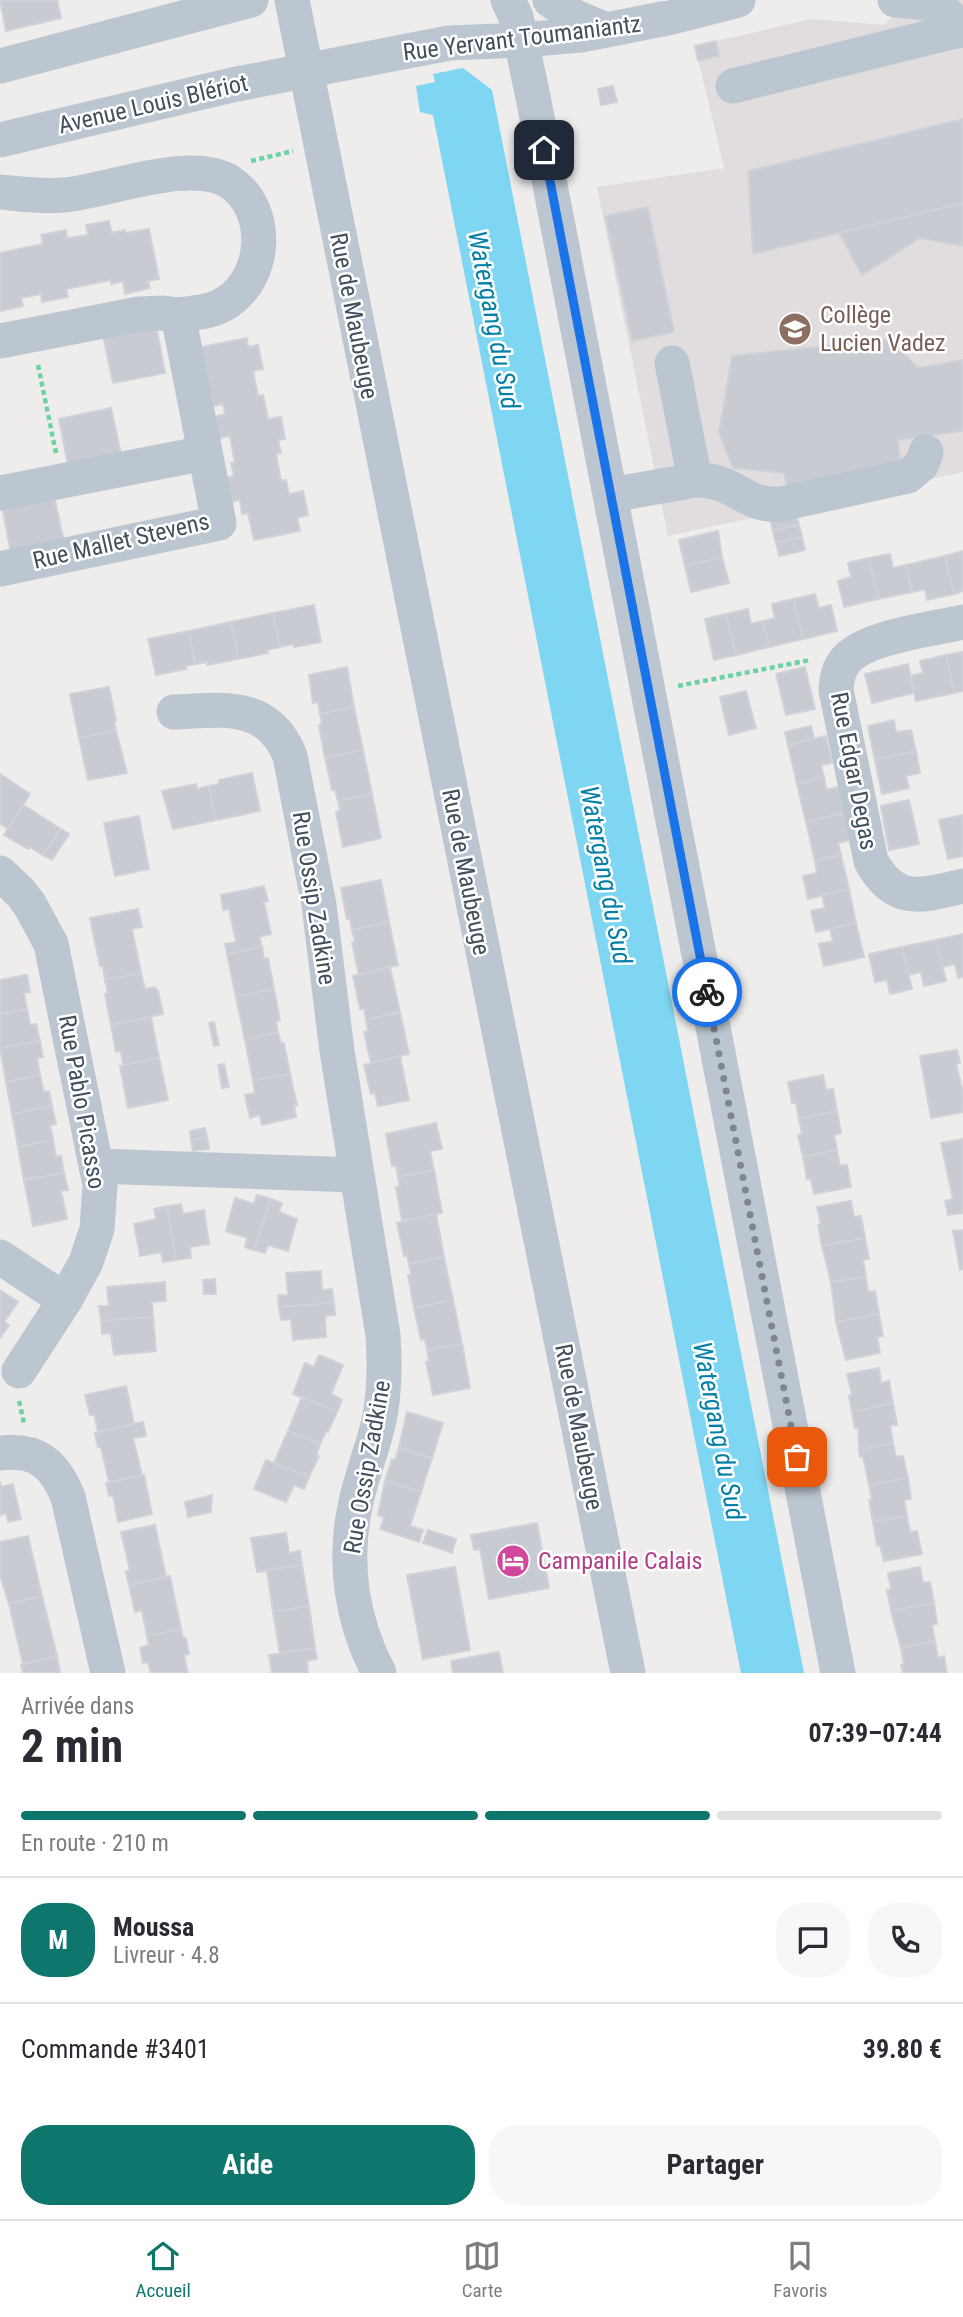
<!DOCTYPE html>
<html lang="fr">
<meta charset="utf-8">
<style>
:root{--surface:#fff;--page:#f7f7f7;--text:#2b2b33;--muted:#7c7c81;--line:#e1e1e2;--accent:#0f766e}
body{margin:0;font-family:"Roboto Condensed",sans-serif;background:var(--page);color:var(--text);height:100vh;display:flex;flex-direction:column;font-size:26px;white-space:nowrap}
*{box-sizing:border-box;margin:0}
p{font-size:23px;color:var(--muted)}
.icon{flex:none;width:38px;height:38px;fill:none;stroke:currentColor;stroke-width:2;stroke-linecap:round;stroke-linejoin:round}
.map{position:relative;height:1673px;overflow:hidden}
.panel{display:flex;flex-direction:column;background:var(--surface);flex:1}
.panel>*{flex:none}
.pin{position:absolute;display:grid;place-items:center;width:60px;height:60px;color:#fff;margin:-30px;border-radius:14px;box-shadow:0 4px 10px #0006}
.courier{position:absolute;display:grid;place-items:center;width:70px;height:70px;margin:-35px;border:5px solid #1a73e8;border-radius:50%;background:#fff;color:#222;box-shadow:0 2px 9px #0007}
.overview em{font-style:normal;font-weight:700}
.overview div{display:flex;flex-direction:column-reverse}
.overview{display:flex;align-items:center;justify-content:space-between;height:119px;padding:0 21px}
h1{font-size:46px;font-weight:700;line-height:52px}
.bar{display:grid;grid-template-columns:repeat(4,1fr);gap:10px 7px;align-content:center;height:84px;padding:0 21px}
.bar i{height:9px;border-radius:5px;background:var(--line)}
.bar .on{background:var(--accent)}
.bar p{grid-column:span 4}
.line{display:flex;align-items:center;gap:18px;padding:0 21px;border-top:2px solid var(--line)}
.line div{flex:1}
.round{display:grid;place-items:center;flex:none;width:74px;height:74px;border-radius:28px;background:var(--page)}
.button{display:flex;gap:14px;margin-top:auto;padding:14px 21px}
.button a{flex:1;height:80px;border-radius:28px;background:var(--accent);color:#fff;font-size:28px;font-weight:700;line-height:80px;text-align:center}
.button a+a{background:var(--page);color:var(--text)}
.tabs{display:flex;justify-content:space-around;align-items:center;height:98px;border-top:2px solid var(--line);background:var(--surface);font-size:19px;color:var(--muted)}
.tabs a{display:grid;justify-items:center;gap:4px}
.tabs .on{color:var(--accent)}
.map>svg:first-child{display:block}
.education{fill:#e1ddde}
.water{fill:#7fd6f2}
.building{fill:#c8cbd2;stroke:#d0d2d9;stroke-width:2}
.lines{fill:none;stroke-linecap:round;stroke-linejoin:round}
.path{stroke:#6bd2a3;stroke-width:4.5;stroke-dasharray:5 3.5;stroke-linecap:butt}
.minor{stroke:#bbc6d0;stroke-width:35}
.done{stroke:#7f868e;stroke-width:7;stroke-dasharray:0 12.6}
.route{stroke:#1a73e8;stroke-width:9}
.labels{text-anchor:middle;stroke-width:5;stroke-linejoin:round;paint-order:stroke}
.street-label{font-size:24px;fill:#434f5b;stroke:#fff}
.education-label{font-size:24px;fill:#785e54;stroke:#fff;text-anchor:start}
.hotel-label{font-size:24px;fill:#b23c85;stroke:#fff;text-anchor:start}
.water-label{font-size:26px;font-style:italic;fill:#027fa8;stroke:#fff}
</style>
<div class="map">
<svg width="963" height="1673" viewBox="0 0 963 1673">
<rect width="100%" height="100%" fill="#efecec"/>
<polygon class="education" points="905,0 963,0 963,472 668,536 597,187 724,168 695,46 811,19 885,25"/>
<polygon class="water" points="463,68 492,90 804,1673 741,1673 433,115 420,112 416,86 435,82 433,74"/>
<g class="building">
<polygon points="0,0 57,0 61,18 6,31"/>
<polygon points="716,41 719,56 698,61 695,46"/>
<polygon points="613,86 617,102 601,105 598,89"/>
<polygon points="963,119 963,203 753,254 748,171"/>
<polygon points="963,203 963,246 920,238 862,275 839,233"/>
<polygon points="648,207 674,332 632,341 605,216"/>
<polygon points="109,221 112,233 125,230 126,233 149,229 159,279 148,281 150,288 125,294 123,281 111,284 111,280 66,289 68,297 42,302 41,294 21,298 23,306 0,311 0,253 43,244 41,235 66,230 67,238 88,235 86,225"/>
<polygon points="156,325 165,373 113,383 103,335"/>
<polygon points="247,338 248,347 258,345 263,369 253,371 258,396 263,395 268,419 281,417 285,439 278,440 281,453 276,454 281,481 286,480 289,494 303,491 308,515 297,518 300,531 254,540 248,513 242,514 240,500 229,502 224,478 234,476 231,463 235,463 230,436 219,438 214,417 225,414 223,404 214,406 211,393 204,394 201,347"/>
<polygon points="889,339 918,368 963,360 963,431 898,440 901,466 788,492 784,473 733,468 719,433 732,356"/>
<polygon points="111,408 121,454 68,465 59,419"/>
<polygon points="54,496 64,542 11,553 2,506"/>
<polygon points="796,513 799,525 773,531 770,519"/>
<polygon points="799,525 802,537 776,543 773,531"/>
<polygon points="718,531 722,557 685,566 679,540"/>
<polygon points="802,537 805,550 779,556 776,543"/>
<polygon points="963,551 963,591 954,594 945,556"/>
<polygon points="890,554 893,568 906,565 912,592 878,599 869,558"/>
<polygon points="945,556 954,594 927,600 925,589 912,592 906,565"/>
<polygon points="722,557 729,583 691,592 685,566"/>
<polygon points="869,558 878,599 844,607 838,581 851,577 848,563"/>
<polygon points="815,594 819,608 831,605 837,631 803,639 793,599"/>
<polygon points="793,599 803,639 769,647 763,621 775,618 772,604"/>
<polygon points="314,605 321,642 294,647 294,644 280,647 273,613"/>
<polygon points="748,609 751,624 763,621 769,647 736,655 726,614"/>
<polygon points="273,613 280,647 267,650 268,653 238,659 231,622"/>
<polygon points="726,614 736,655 714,660 705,619"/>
<polygon points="231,622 238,659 207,665 207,662 195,664 189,631"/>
<polygon points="189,631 195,664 185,666 186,669 156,675 148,639"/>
<polygon points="963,652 963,691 954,693 946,655"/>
<polygon points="946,655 954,693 916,701 910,676 923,673 920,661"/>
<polygon points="908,664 914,693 872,703 865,674"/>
<polygon points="347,667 354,707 320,714 318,702 313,703 309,675"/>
<polygon points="805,667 815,709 786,715 776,674"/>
<polygon points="109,687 116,721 114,722 116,731 79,738 70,694"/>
<polygon points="746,691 756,728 729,735 720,697"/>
<polygon points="354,707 363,750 325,758 319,725 322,724 320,714"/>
<polygon points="894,720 896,732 911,730 916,751 875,760 868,726"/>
<polygon points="811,726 814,739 788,745 785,732"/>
<polygon points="116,731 127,773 88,780 79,738"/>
<polygon points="826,736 832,763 821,765 824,777 797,784 788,745"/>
<polygon points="363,750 372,794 338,801 335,789 332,790 325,758"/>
<polygon points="916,751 920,773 906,776 909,788 882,794 875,760"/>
<polygon points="252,773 260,811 216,820 209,786 219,784 219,780"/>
<polygon points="0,774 30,794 8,829 0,823"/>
<polygon points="824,777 826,790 838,787 844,813 806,822 797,784"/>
<polygon points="196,784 197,789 209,786 216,820 173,829 162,791"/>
<polygon points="372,794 381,838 343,847 336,812 340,811 338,801"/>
<polygon points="909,800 919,844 889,850 881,806"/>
<polygon points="23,805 61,829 43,855 30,847 28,849 4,835"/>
<polygon points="844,813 850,840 838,843 841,855 815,861 806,822"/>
<polygon points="963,815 963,856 948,859 939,820"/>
<polygon points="139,816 149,869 115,876 104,823"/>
<polygon points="61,829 69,834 52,860 43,855"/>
<polygon points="841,855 849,889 808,899 803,876 817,873 815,861"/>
<polygon points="381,880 389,922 352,930 350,919 347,919 341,888"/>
<polygon points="264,886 268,901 264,902 271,934 259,937 262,947 227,954 225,944 236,942 229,909 223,910 221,895"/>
<polygon points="849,889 856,923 816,932 811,911 825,908 822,895"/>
<polygon points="138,909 142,927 132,929 141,973 105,980 103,966 100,966 90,918"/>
<polygon points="389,922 398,965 359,975 352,943 355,942 352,930"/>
<polygon points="856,923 864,957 824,966 819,944 833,941 830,929"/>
<polygon points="963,934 963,977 958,978 955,964 943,967 936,940"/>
<polygon points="936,940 946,981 924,986 921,972 908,975 902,947"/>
<polygon points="262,947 264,959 268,958 274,989 236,997 227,954"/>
<polygon points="902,947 912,989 890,994 887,980 875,982 869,954"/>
<polygon points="390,967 400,1012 366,1020 364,1009 360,1009 353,976"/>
<polygon points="141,973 145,989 154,987 158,991 163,1014 111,1025 105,994 108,993 105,980"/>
<polygon points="27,975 30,992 24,993 27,1009 0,1014 0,980"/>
<polygon points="274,989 280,1020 276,1021 278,1032 245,1040 236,997"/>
<polygon points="27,1009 30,1025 36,1024 40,1041 0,1048 0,1014"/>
<polygon points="400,1012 409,1054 371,1063 364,1032 368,1031 366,1020"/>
<polygon points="151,1017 159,1058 123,1066 121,1051 116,1052 111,1025"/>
<polygon points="214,1022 219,1045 214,1046 209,1023"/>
<polygon points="278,1032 281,1043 284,1043 290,1074 253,1081 245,1040"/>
<polygon points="40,1041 43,1057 37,1058 40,1075 6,1082 0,1048"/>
<polygon points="957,1050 960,1063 956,1064 963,1092 963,1112 931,1118 920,1056"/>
<polygon points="400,1056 409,1100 378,1106 375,1093 371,1094 364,1065"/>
<polygon points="159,1058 168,1100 128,1108 120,1066"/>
<polygon points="224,1064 229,1087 222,1088 218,1065"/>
<polygon points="290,1074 297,1105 294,1105 296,1117 262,1125 260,1115 250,1118 245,1095 255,1093 253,1081"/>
<polygon points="40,1075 44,1092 49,1091 52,1106 12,1114 6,1082"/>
<polygon points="823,1075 826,1090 833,1089 837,1111 799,1119 796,1103 792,1103 788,1082"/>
<polygon points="52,1106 56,1124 50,1125 53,1140 18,1147 12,1114"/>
<polygon points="837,1111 841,1133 834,1135 837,1150 803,1157 798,1135 802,1134 799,1119"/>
<polygon points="436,1123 442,1149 430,1151 434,1170 398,1177 396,1165 392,1166 386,1134"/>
<polygon points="205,1128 207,1137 191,1140 190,1131"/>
<polygon points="207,1137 209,1149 193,1151 191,1140"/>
<polygon points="963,1139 963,1213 948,1215 945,1201 953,1199 941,1143"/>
<polygon points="53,1140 56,1157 61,1156 64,1173 24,1180 18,1147"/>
<polygon points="837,1150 840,1166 847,1165 851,1187 814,1194 811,1179 807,1179 803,1157"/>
<polygon points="434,1170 442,1213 402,1221 396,1187 400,1187 398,1177"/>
<polygon points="64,1173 68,1190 61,1191 67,1219 33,1226 24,1180"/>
<polygon points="257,1195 271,1199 254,1250 245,1247 247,1238 226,1231 235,1198 254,1204"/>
<polygon points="271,1199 282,1203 279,1212 297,1219 288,1251 268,1245 265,1253 254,1250"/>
<polygon points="851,1201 854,1217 861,1216 865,1238 822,1246 818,1225 821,1224 817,1207"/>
<polygon points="181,1204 183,1214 204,1210 209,1244 190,1247 191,1258 176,1260 167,1206"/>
<polygon points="167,1206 176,1260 163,1262 161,1252 140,1256 134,1224 156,1219 154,1209"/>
<polygon points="436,1214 444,1257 409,1264 407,1255 404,1256 397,1223"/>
<polygon points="963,1230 963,1269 960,1270 953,1231"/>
<polygon points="865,1238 869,1259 863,1260 866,1277 831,1282 822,1246"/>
<polygon points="444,1257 453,1300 414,1308 408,1275 411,1275 409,1264"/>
<polygon points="321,1271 322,1290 332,1289 334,1303 279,1307 278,1295 288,1295 286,1273"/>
<polygon points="866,1277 868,1292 875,1291 879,1314 836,1322 831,1282"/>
<polygon points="215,1279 216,1294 204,1294 203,1280"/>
<polygon points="165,1282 166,1301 152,1302 153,1317 101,1321 99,1306 109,1306 107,1287"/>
<polygon points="0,1290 18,1302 4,1322 9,1325 0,1338"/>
<polygon points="453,1300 462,1344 427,1350 425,1339 421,1340 414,1308"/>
<polygon points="334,1303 335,1315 325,1316 326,1337 293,1340 291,1319 281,1320 279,1307"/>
<polygon points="879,1314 883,1336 877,1337 880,1353 846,1360 836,1322"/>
<polygon points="153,1317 156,1351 114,1355 111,1333 102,1334 101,1321"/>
<polygon points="462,1344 470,1388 433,1395 426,1362 429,1362 427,1350"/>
<polygon points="319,1355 343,1365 331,1394 342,1400 337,1412 293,1394 305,1363 314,1367"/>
<polygon points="879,1368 881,1383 889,1381 893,1403 852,1412 849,1396 852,1395 847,1374"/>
<polygon points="126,1386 134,1424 98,1432 94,1414 90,1415 85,1395"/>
<polygon points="302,1397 337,1412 328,1432 326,1431 320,1444 288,1431"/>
<polygon points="893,1403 897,1425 890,1425 893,1443 859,1450 858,1428 855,1428 852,1412"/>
<polygon points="407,1412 443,1423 432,1458 399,1448"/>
<polygon points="143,1422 146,1436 133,1438 142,1475 109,1482 101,1447 98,1447 95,1433"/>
<polygon points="288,1431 320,1444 316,1455 319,1456 309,1477 274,1463"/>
<polygon points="893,1443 896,1457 903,1456 908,1478 869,1485 863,1456 860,1457 859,1450"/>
<polygon points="399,1448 432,1458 421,1492 385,1481 392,1459 395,1460"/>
<polygon points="266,1460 309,1477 304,1489 294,1485 286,1502 254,1489"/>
<polygon points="144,1475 152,1514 118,1522 113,1495 109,1496 106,1483"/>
<polygon points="908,1478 911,1499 904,1500 907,1516 873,1522 869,1500 872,1500 869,1485"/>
<polygon points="0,1481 1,1487 13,1484 21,1519 8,1522 6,1513 0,1515"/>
<polygon points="385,1481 421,1492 410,1526 423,1530 419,1542 380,1529 384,1518 378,1515"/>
<polygon points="212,1495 211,1512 188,1517 185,1502"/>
<polygon points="907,1516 910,1532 917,1531 922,1554 884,1561 880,1545 877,1546 873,1522"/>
<polygon points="537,1523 549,1588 489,1599 480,1549 474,1550 471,1535"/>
<polygon points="155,1525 166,1577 129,1585 126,1571 130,1570 121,1532"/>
<polygon points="428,1530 456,1539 452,1553 423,1543"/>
<polygon points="286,1533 289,1553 300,1551 302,1565 257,1572 251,1538"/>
<polygon points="28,1536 42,1596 9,1604 0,1575 0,1542"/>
<polygon points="302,1565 309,1606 273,1612 267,1570"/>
<polygon points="455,1567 470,1650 423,1659 407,1575"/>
<polygon points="920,1567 923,1583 930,1582 934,1603 891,1611 887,1590 891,1589 888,1573"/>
<polygon points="170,1576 181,1629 147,1636 142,1610 135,1612 129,1585"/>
<polygon points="42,1596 57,1656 23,1664 9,1604"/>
<polygon points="934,1603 937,1624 932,1625 935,1641 901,1648 891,1611"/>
<polygon points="309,1606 315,1648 280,1653 273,1612"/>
<polygon points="181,1629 183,1638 186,1638 189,1654 184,1655 188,1673 151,1673 148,1662 143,1663 140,1648 149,1645 147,1636"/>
<polygon points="935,1641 938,1658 944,1656 947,1673 903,1673 901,1665 904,1664 901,1648"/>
<polygon points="315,1648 317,1659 307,1661 308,1673 272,1673 269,1655"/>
<polygon points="499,1652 503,1673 453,1673 451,1661"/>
<polygon points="57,1656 60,1673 23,1673 21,1665"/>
</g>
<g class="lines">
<g class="path">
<polyline points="251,161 293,151"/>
<polyline points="38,365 56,453"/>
<polyline points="678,686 810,660"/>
<polyline points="19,1401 24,1423"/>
</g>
<g class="minor">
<polyline points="292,0 628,1673"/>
<polyline points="508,0 516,17 533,97 838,1673"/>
<polyline points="550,0 575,17 606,30"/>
<path d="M895,0C926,3 945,0 957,31"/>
<polyline points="0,66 251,0"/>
<polyline points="733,86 963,29"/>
<polyline points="0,140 232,85 449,43 522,40 581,35 672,17 738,0"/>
<path d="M0,192C21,194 43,197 64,195C108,191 192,157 230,182C270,209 267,274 229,301C214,312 196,313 178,315L219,523L0,569"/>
<polyline points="0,341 139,314 163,313 178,315"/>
<path d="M695,480C734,478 745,508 781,504L908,476L922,464L926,452"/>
<polyline points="0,493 205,453"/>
<polyline points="611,495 695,480 672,363"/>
<path d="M963,622C933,629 865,637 846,660C838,669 837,679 836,690L871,861C895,905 921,896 963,886"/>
<path d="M174,712C222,710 268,701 290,756L319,905L337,1051L383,1335C385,1365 385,1396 378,1425C371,1453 360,1480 355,1507C343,1564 352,1622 379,1673"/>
<polyline points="0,873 21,893 30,905 51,944 100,1185 97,1229 86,1262 65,1300 19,1371"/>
<polyline points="97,1166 356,1175"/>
<polyline points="0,1257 65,1300"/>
<path d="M0,1453C37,1449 54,1463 68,1497L108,1673"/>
</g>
</g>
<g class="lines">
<polyline class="done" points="707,992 797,1457"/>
<polyline class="route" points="544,150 707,992"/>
</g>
<defs>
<symbol id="school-disc" viewBox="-11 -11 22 22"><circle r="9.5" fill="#8d6e63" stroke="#fff"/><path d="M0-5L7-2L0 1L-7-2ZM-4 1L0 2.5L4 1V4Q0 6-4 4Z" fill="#fff"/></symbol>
<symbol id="hotel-disc" viewBox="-11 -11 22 22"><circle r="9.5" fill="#d1479c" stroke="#fff"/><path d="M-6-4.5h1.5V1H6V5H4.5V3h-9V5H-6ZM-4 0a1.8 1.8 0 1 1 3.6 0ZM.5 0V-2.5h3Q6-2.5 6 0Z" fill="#fff"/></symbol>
</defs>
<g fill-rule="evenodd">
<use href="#school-disc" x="776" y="310" width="38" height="38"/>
<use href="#hotel-disc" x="494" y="1542" width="38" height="38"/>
</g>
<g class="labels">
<g class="street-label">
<text transform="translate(522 38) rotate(-7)" y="8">Rue Yervant Toumaniantz</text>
<text transform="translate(153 104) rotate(-13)" y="8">Avenue Louis Blériot</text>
<text transform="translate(354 316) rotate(79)" y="8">Rue de Maubeuge</text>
<text transform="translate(121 541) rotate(-13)" y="8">Rue Mallet Stevens</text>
<text transform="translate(854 771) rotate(79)" y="8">Rue Edgar Degas</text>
<text transform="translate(466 872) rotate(79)" y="8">Rue de Maubeuge</text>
<text transform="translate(314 898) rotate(81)" y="8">Rue Ossip Zadkine</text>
<text transform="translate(82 1102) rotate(80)" y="8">Rue Pablo Picasso</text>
<text transform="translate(579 1427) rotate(79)" y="8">Rue de Maubeuge</text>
<text transform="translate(367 1467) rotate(-80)" y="8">Rue Ossip Zadkine</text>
</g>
<g class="education-label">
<text x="820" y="323">Collège<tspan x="820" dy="28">Lucien Vadez</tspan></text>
</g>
<g class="hotel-label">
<text x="538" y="1569">Campanile Calais</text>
</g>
<g class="water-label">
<text transform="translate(494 320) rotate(79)" y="9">Watergang du Sud</text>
<text transform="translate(606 875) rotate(79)" y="9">Watergang du Sud</text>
<text transform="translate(719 1431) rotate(79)" y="9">Watergang du Sud</text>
</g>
</g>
</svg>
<div class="pin" style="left:797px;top:1457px;background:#ea580c"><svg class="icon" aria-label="bag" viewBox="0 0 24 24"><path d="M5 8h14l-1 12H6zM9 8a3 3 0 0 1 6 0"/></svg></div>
<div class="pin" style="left:544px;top:150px;background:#1f2937"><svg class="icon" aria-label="home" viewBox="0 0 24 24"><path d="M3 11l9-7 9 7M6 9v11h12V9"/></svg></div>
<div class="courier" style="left:707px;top:992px"><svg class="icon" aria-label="bike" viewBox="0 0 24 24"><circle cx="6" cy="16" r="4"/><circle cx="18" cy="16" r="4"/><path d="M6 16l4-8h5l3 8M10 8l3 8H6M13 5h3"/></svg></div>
</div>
<section class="panel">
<div class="overview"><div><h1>2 min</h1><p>Arrivée dans</p></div><em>07:39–07:44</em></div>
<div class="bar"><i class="on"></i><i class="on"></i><i class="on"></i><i></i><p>En route · 210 m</p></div>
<div class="line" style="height:126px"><b class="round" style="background:var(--accent);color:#fff">M</b><div><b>Moussa</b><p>Livreur · 4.8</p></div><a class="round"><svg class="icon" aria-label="chat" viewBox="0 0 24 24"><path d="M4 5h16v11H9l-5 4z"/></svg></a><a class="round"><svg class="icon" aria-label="phone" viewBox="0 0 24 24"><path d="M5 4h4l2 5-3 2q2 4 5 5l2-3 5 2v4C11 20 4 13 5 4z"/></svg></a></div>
<div class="line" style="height:91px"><div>Commande #3401</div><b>39.80 €</b></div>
<div class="button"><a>Aide</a><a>Partager</a></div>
</section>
<nav class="tabs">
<a class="on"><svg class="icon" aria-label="home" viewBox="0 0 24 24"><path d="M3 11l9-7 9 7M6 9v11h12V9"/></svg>Accueil</a>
<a><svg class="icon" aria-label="map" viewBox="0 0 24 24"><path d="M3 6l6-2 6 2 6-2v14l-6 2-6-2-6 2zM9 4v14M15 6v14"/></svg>Carte</a>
<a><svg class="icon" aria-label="saved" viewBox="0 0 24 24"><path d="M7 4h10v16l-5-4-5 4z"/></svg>Favoris</a>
</nav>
